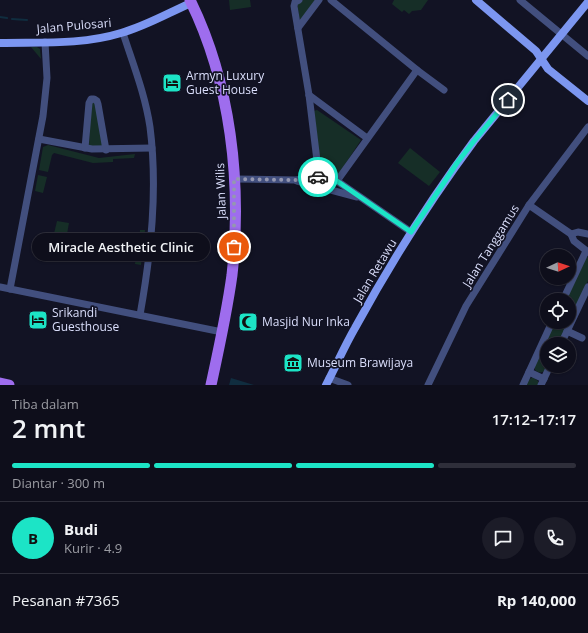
<!DOCTYPE html>
<html lang="id">
<meta charset="utf-8">
<style>
:root{--surface:#0e0e1b;--page:#1c1c28;--text:#f1f3f6;--muted:#9b9ca3;--line:#2e2e3a;--accent:#1ce4c6}
body{margin:0;font-family:"Open Sans",sans-serif;background:var(--page);color:var(--text);height:100vh;display:flex;flex-direction:column;font-size:15px;white-space:nowrap}
*{box-sizing:border-box;margin:0}
p{font-size:13px;color:var(--muted)}
.icon{flex:none;width:22px;height:22px;fill:none;stroke:currentColor;stroke-width:2;stroke-linecap:round;stroke-linejoin:round}
.map{position:relative;height:385px;overflow:hidden}
.side{display:flex;flex-direction:column;background:var(--surface);flex:1}
.side>*{flex:none}
.needle{width:26px;rotate:86deg}
.buttons{position:absolute;left:540px;top:249px;display:grid;gap:8px}
.buttons a{display:grid;place-items:center;width:36px;height:36px;border-radius:50%;background:var(--surface);box-shadow:0 1px 3px #0004,0 0 0 1px var(--line);font-size:20px}
.pin{position:absolute;display:grid;place-items:center;width:34px;height:34px;color:#fff;margin:-17px;border:2px solid #fff;border-radius:50%;box-shadow:0 1px 4px #0007}
.courier{position:absolute;display:grid;place-items:center;width:40px;height:40px;margin:-20px;border:3px solid #1ce4c6;border-radius:50%;background:#fff;color:#222;box-shadow:0 1px 5px #0007}
.bubble{position:absolute;height:28px;border-radius:14px;background:var(--surface);box-shadow:0 1px 3px #0004,0 0 0 1px var(--line);font-size:13px;font-weight:600;line-height:28px;text-align:center}
.overview em{font-style:normal;font-weight:600}
.overview div{display:flex;flex-direction:column-reverse}
.overview{display:flex;align-items:center;justify-content:space-between;height:68px;padding:0 12px}
h1{font-size:26px;font-weight:600;line-height:30px}
.bar{display:grid;grid-template-columns:repeat(4,1fr);gap:6px 4px;align-content:center;height:48px;padding:0 12px}
.bar i{height:5px;border-radius:3px;background:var(--line)}
.bar .active{background:var(--accent)}
.bar p{grid-column:span 4}
.line{display:flex;align-items:center;gap:10px;padding:0 12px;border-top:1px solid var(--line)}
.line div{flex:1}
.round{display:grid;place-items:center;flex:none;width:42px;height:42px;border-radius:21px;background:var(--page)}
.map>svg:first-child{display:block}
.green{fill:#162e27}
.water{fill:#102d3f}
.lines{fill:none;stroke-linecap:round;stroke-linejoin:round}
.stream{stroke:#102d3f;stroke-width:2}
.minor{stroke:#424f7e;stroke-width:7}
.secondary{stroke:#7c96f0;stroke-width:8}
.primary{stroke:#9e6dee;stroke-width:11}
.done{stroke:#9497b0;stroke-width:4;stroke-dasharray:0 7.2}
.route{stroke:#1ce4c6;stroke-width:5}
.labels{text-anchor:middle;stroke-width:3.5;stroke-linejoin:round;paint-order:stroke}
.street-label{font-size:12px;fill:#dadefb;stroke:#121324}
.poi-label{font-size:12px;fill:#dadefb;stroke:#121324;text-anchor:start}
</style>
<div class="map">
<svg width="588" height="385" viewBox="0 0 588 385">
<rect width="100%" height="100%" fill="#121324"/>
<g class="green">
<polygon points="229,0 250,0 251,7 230,10"/>
<polygon points="303,0 315,0 300,22 297,3"/>
<polygon points="394,0 428,0 421,10 412,11 409,14 404,10 402,12 392,4"/>
<polygon points="31,47 37,47 40,49 41,59"/>
<polygon points="91,102 95,102 103,146 90,146 89,145"/>
<path d="M317,110L361,140L338,175C331,177 327,177 321,173L314,111Z"/>
<polygon points="48,145 99,158 135,154 134,158 113,159 113,162 93,163 54,153 52,155 48,172 39,170 43,147"/>
<polygon points="410,148 440,172 429,186 398,163"/>
<polygon points="38,175 47,177 43,193 35,191"/>
<polygon points="57,221 69,223 65,245 52,242"/>
<polygon points="140,230 145,230 141,265 135,264 137,248 141,248 142,243 139,242"/>
<polygon points="47,243 71,247 68,261 44,256"/>
<polygon points="588,257 588,281 569,320 569,300 566,300 586,258"/>
<path d="M555,322H568L558,344H547V366L545,371C541,373 538,373 535,370V365Z"/>
<polygon points="533,377 538,381 538,385 526,385 528,380"/>
</g>
<polygon class="water" points="231,378 254,385 229,385"/>
<g class="lines">
<g class="stream">
<polyline points="0,17 7,18"/>
<polyline points="12,19 27,20"/>
</g>
<g class="minor">
<polyline points="299,0 295,2 294,6 309,95 319,177"/>
<polyline points="331,0 417,70 337,181"/>
<polyline points="520,0 588,56"/>
<polyline points="298,28 319,0"/>
<path d="M123,33C133,64 145,94 150,127C158,190 151,253 140,315"/>
<polyline points="417,70 444,90"/>
<polyline points="309,95 367,138"/>
<polyline points="39,139 92,149 152,148"/>
<polyline points="85,148 89,103 91,99 94,99 97,101 98,104 106,150"/>
<polyline points="234,179 295,180 319,177 337,181 411,232"/>
<polyline points="297,181 357,197"/>
<polyline points="529,205 571,234 574,241 588,252"/>
<polyline points="571,234 578,232 588,234"/>
<polyline points="0,287 222,332"/>
<polyline points="10,289 43,116 47,78 45,42"/>
<polyline points="563,300 586,251"/>
<polyline points="567,331 582,338"/>
<polyline points="561,344 588,287"/>
<polyline points="529,372 544,379"/>
<polyline points="329,378 348,385"/>
<polyline points="428,385 466,306 529,205 588,127"/>
<polyline points="523,385 552,322"/>
<polyline points="541,385 550,366"/>
</g>
<g class="secondary">
<polyline points="476,0 536,51 548,69 588,101"/>
<path d="M0,43C40,42 82,45 121,33C146,26 168,13 191,3"/>
<path d="M326,385C336,366 344,347 355,328C390,264 430,200 474,141L588,2"/>
</g>
<g class="primary">
<path d="M190,0C231,83 242,183 232,275C227,312 219,348 211,385"/>
<polyline points="0,383 9,385"/>
</g>
</g>
<g class="lines">
<polyline class="done" points="234,247 234,179 295,180 318,177"/>
<polyline class="route" points="318,177 337,181 411,232 457,163 474,141 508,100"/>
</g>
<defs>
<symbol id="hotel-square" viewBox="-11 -11 22 22"><rect x="-9" y="-9" width="18" height="18" rx="4" fill="#1ce4c6" stroke="#121324"/><path d="M-6-4.5h1.5V1H6V5H4.5V3h-9V5H-6ZM-4 0a1.8 1.8 0 1 1 3.6 0ZM.5 0V-2.5h3Q6-2.5 6 0Z" fill="#111"/></symbol>
<symbol id="mosque-square" viewBox="-11 -11 22 22"><rect x="-9" y="-9" width="18" height="18" rx="4" fill="#1ce4c6" stroke="#121324"/><path d="M3.5-4.9A6 6 0 1 0 3.5 4.9A5 5 0 1 1 3.5-4.9Z" fill="#111"/></symbol>
<symbol id="museum-square" viewBox="-11 -11 22 22"><rect x="-9" y="-9" width="18" height="18" rx="4" fill="#1ce4c6" stroke="#121324"/><path d="M0-6L6-3V-2H-6V-3ZM-5-1h2V3h-2ZM-1-1h2V3h-2ZM3-1h2V3H3ZM-6 4H6V6H-6Z" fill="#111"/></symbol>
</defs>
<g fill-rule="evenodd">
<use href="#hotel-square" x="161" y="72" width="22" height="22"/>
<use href="#hotel-square" x="27" y="309" width="22" height="22"/>
<use href="#mosque-square" x="237" y="311" width="22" height="22"/>
<use href="#museum-square" x="282" y="352" width="22" height="22"/>
</g>
<g class="labels">
<g class="street-label">
<text transform="translate(74 26) rotate(-5)" y="4">Jalan Pulosari</text>
<text transform="translate(221 191) rotate(-92)" y="4">Jalan Wilis</text>
<text transform="translate(491 246) rotate(-58)" y="4">Jalan Tanggamus</text>
<text transform="translate(375 271) rotate(-59)" y="4">Jalan Retawu</text>
</g>
<g class="poi-label">
<text x="186" y="80">Armyn Luxury<tspan x="186" dy="14">Guest House</tspan></text>
<text x="52" y="317">Srikandi<tspan x="52" dy="14">Guesthouse</tspan></text>
<text x="262" y="326">Masjid Nur Inka</text>
<text x="307" y="367">Museum Brawijaya</text>
</g>
</g>
</svg>
<div class="buttons">
<a><svg class="needle" viewBox="-14 -14 28 28"><path d="M0-13l5 13h-10z" fill="#e53935"/><path d="M0 13l5-13h-10z" fill="#9b9ca3"/></svg></a>
<a><svg class="icon" aria-label="locate" viewBox="0 0 24 24"><circle cx="12" cy="12" r="6"/><path d="M12 2v4M12 18v4M2 12h4M18 12h4"/></svg></a>
<a><svg class="icon" aria-label="layers" viewBox="0 0 24 24"><path d="M12 4l9 5-9 5-9-5zM3 14l9 5 9-5"/></svg></a>
</div>
<div class="pin" style="left:234px;top:247px;background:#ea580c"><svg class="icon" aria-label="bag" viewBox="0 0 24 24"><path d="M5 8h14l-1 12H6zM9 8a3 3 0 0 1 6 0"/></svg></div>
<div class="pin" style="left:508px;top:100px;background:#1f2937"><svg class="icon" aria-label="home" viewBox="0 0 24 24"><path d="M3 11l9-7 9 7M6 9v11h12V9"/></svg></div>
<div class="courier" style="left:318px;top:177px"><svg class="icon" aria-label="car" viewBox="0 0 24 24"><path d="M5 17H2v-5l4-1 3-4h7l3 4 3 1v5h-3M9 17h6M6 11h13"/><circle cx="7" cy="17" r="2"/><circle cx="17" cy="17" r="2"/></svg></div>
<div class="bubble" style="left:32px;top:233px;width:178px">Miracle Aesthetic Clinic</div>
</div>
<section class="side">
<div class="overview"><div><h1>2 mnt</h1><p>Tiba dalam</p></div><em>17:12–17:17</em></div>
<div class="bar"><i class="active"></i><i class="active"></i><i class="active"></i><i></i><p>Diantar · 300 m</p></div>
<div class="line" style="height:72px"><b class="round" style="background:var(--accent);color:#111">B</b><div><b>Budi</b><p>Kurir · 4.9</p></div><a class="round"><svg class="icon" aria-label="chat" viewBox="0 0 24 24"><path d="M4 5h16v11H9l-5 4z"/></svg></a><a class="round"><svg class="icon" aria-label="phone" viewBox="0 0 24 24"><path d="M5 4h4l2 5-3 2q2 4 5 5l2-3 5 2v4C11 20 4 13 5 4z"/></svg></a></div>
<div class="line" style="height:52px"><div>Pesanan #7365</div><b>Rp 140,000</b></div>
</section>
